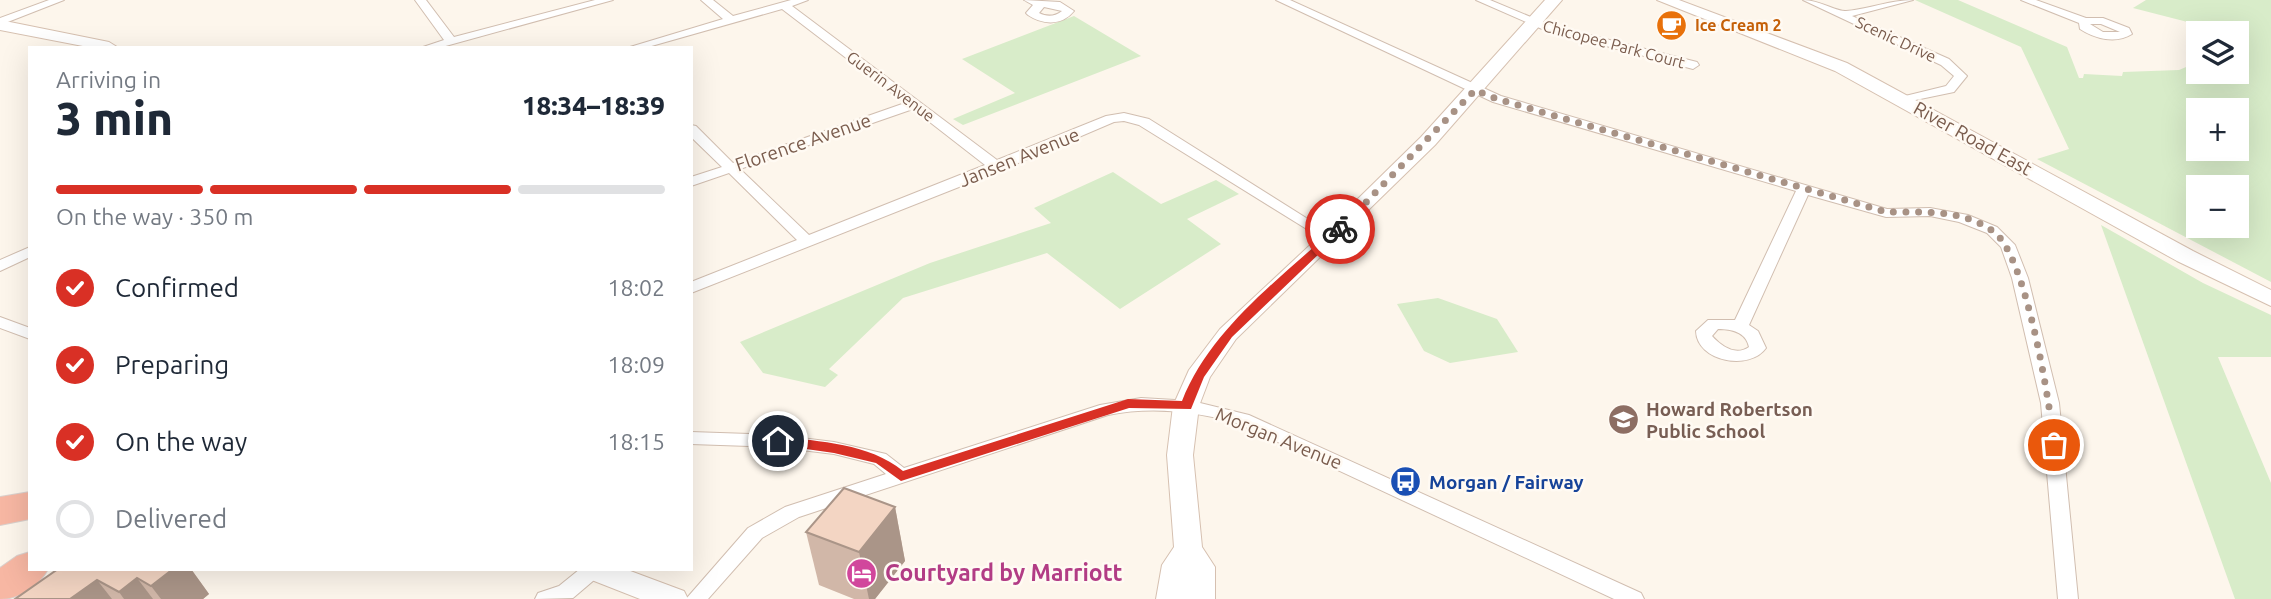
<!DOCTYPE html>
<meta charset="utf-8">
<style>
:root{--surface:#fff;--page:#f2f2f3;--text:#1f2937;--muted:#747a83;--line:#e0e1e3;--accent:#d93025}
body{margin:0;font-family:Ubuntu,sans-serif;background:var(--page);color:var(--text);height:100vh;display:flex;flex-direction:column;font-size:26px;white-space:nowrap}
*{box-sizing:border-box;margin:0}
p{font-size:23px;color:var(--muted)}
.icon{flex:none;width:38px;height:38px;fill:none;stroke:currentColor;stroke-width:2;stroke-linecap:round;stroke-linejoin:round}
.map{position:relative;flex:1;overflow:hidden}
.sheet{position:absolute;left:28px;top:46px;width:665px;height:525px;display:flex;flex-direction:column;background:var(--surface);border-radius:0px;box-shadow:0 7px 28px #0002}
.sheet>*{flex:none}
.buttons{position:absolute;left:2186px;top:21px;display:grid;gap:14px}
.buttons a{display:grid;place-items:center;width:63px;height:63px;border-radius:0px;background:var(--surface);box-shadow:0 7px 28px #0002;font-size:35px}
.pin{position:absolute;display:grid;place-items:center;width:60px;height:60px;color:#fff;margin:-30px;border:4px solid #fff;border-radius:50%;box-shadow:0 2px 7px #0007}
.courier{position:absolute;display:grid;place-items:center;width:70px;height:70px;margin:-35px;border:5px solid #d93025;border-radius:50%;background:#fff;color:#222;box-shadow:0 2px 9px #0007}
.headline em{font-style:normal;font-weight:800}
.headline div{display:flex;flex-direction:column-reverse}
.headline{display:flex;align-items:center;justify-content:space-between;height:119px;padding:0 28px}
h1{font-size:46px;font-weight:800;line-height:52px}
.bar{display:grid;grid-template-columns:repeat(4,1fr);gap:10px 7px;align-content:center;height:84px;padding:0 28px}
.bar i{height:9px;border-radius:5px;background:var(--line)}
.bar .on{background:var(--accent)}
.bar p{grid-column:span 4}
ol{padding:0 28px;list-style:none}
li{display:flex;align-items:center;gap:21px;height:77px}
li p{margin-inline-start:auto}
li .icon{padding:7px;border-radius:50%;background:var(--accent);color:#fff;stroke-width:4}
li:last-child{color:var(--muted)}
li i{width:38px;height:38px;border:4px solid var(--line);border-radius:50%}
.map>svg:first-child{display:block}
.green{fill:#d8ecc9;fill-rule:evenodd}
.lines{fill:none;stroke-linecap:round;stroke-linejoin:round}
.street-casing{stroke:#d1beb0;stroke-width:2}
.secondary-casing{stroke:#d6c0b0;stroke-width:2}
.highway-casing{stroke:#dad1cd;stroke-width:2}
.street{fill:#fff;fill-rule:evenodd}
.secondary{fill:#fff;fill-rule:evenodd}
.highway{fill:#f7b7a3;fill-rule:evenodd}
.wall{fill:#d1b7a8}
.shaded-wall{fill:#aa9588}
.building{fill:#f3d5c3;stroke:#aa9588;stroke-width:2}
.route{fill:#d93025}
.done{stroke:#a89285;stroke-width:7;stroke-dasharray:0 12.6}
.labels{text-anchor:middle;stroke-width:5;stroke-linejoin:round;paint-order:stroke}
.far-food-label{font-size:16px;font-weight:bold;fill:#c56008;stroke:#fffaf3;text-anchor:start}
.far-street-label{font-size:16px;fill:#7a5c4d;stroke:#fffaf3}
.street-label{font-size:19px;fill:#7a5c4d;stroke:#fffaf3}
.education-label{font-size:19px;font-weight:bold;fill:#785e54;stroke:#fffaf3;text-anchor:start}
.transit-label{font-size:19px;font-weight:bold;fill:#164399;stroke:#fffaf3;text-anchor:start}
.near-hotel-label{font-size:23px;font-weight:bold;fill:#b23c85;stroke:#fffaf3;text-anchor:start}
</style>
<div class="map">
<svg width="2271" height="599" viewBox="0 0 2271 599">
<rect width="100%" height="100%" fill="#fdf6ec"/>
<g class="green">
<path d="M1915,0H1958L2067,47L2079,78H2083L2084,74L2122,76L2123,72L2179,70L2198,62V72H2236V33H2216L2207,27L2133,8L2146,0H2271V282L2037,159L2069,149L2021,47ZM2198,110H2236V149H2198ZM2198,187H2236V226H2198Z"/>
<polygon points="1074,16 1141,56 963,125 953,119 1015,93 962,59"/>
<polygon points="1113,172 1161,204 1216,180 1239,194 1187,219 1221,244 1120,309 1047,253 903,298 829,369 838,375 825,387 763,373 740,342 930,263 1051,223 1034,208"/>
<polygon points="2101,225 2203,283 2271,315 2271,357 2218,357 2271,483 2271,599 2235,599"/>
<polygon points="1438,298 1497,319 1518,352 1450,363 1424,351 1397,304"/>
</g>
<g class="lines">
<defs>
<g id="street">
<polygon points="49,0 64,0 0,25 0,18"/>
<polygon points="415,0 426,0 454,37 595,0 613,0 442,47 423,47 444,40"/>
<path d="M701,0H713L733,16L791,0H808L792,6L997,160L1106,116L1124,113L1149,119L1338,238L1331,242L1326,241L1139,125L1124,121L1114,122L1002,170L691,293V282L797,240L729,173L691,186V177L722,167L691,137V125L696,126L733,163L905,103L782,9L648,47H630L723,19ZM913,109L985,165L809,235L740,169Z"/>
<path d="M1024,0L1060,2L1074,11C1062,26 1043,25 1028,15L1026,13L1033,5ZM1044,7L1062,11C1054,17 1047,17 1039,13Z"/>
<path d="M1276,0H1290L1501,96L1887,209L1930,208L1968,215L1997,227L2015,245L2028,278L2059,403L2078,599H2058L2041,403L2012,278L2001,247L1987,233L1959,222L1930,216L1886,217L1808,195L1749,325L1758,331L1766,348C1750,371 1697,362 1696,331L1708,320H1735L1796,191L1493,102ZM1718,329C1732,329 1746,332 1749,347C1736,356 1722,347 1712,336Z"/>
<polygon points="1476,0 1490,0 1550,25 1697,62 1699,65 1693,69 1542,29"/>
<path d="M1803,0C1820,0 1836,12 1846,11C1869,9 1890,0 1913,0L1852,16L1949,59L1967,76L1954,92L1901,103V97L1946,86L1954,76L1941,65Z"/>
<path d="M2021,0H2036L2086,18H2103L2129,28L2132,34C2116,44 2095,39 2080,29L2079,23ZM2090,24H2101L2120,32H2103Z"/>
<polygon points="30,247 30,257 0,271 0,260"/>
<polygon points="0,317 30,328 30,339 0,328"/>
<path d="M1141,398L1192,401L1249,415L1641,593L1644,599H1614L1237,423C1194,411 1152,406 1108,415L799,517L762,538L708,599H686L748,528L785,507L886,474L874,464L834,454L777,447L691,444V432L777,435L834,442L886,454L904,468L1100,405Z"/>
<polygon points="580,569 603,569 600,575 573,598 535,599 538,593 559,586"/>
</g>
<g id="secondary">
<polygon points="1545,0 1562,0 1435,145 1236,339 1210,377 1199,406 1193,455 1202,547 1215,567 1215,599 1156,599 1162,565 1174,547 1167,455 1173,406 1189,370 1220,329 1323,233 1421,137"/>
<polygon points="1657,0 1679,0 1847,63 2193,251 2271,290 2271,306 2177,261 1835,71"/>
<polygon points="0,20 109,42 117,47 88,47 0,30"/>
<polygon points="579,569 625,569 684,591 688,599 640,599 584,577"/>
</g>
<g id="highway">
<polygon points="30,492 30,519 0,525 0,497"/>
<path d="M30,552V569H48C39,586 19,599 0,599V568L17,556Z"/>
</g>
</defs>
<use href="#street" class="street-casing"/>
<use href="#secondary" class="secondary-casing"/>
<use href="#highway" class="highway-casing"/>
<use href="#street" class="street"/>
<use href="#secondary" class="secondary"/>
<use href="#highway" class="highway"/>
</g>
<g class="wall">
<polygon points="895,507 905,561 875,599 854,599 819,585 806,532"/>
<polygon points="58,569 191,569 209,594 203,599 15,599"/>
</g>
<g class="shaded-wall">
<polygon points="895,507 905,561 875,599 869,599 859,552"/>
<polygon points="163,569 191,569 209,594 203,599 161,599 151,586"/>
<polygon points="137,578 153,599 124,599 119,592"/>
<polygon points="97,580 112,599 70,599"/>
</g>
<g class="building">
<polygon points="844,488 895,507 859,552 806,532"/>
<polygon points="58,569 173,569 151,586 137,578 119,592 97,580 70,599 15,599"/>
</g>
<path class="route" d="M1336,227L1345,229L1232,337L1204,377L1191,409L1129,408L901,481L876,463L834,453L778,445L771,441L778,436C820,442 869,443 903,471L1128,399L1182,401C1211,328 1280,279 1336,227Z"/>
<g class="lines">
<path class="done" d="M1340,229L1475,90L1497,99L1886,212C1923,212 1963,209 1994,232C2026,255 2050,403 2054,445"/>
</g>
<defs>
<symbol id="cafe-disc" viewBox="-11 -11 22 22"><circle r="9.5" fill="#e8710a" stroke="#fffaf3"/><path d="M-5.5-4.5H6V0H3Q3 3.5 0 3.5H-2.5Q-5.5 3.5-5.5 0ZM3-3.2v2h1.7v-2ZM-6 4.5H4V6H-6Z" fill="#fff"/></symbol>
<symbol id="school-disc" viewBox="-11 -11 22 22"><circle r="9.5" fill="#8d6e63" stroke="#fffaf3"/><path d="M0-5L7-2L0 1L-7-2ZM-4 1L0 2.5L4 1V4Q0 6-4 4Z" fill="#fff"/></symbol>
<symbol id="bus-disc" viewBox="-11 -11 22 22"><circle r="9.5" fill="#1a4fb4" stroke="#fffaf3"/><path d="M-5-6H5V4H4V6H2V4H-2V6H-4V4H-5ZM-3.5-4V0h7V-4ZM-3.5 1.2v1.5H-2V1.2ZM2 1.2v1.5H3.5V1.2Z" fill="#fff"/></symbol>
<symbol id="hotel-disc" viewBox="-11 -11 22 22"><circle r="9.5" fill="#d1479c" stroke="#fffaf3"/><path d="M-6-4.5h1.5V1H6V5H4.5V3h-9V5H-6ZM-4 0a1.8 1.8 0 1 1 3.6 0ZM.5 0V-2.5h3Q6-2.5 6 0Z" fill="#fff"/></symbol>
</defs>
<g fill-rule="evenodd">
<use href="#cafe-disc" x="1654" y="8" width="35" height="35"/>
<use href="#school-disc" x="1606" y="402" width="35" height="35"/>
<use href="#bus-disc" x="1388" y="464" width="35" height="35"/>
<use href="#hotel-disc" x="844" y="556" width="35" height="35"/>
</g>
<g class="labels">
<g class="far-food-label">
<text x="1695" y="31">Ice Cream 2</text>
</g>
<g class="far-street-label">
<text transform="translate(1896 39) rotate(25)" y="6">Scenic Drive</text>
<text transform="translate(1614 44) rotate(15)" y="6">Chicopee Park Court</text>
<text transform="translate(891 86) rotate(37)" y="6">Guerin Avenue</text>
</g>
<g class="street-label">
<text transform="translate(1973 138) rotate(29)" y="7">River Road East</text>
<text transform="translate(803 142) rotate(-19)" y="7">Florence Avenue</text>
<text transform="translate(1019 157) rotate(-22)" y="7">Jansen Avenue</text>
<text transform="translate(1279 438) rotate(22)" y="7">Morgan Avenue</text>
</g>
<g class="education-label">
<text x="1646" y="416">Howard Robertson<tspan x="1646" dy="22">Public School</tspan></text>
</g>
<g class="transit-label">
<text x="1429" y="489">Morgan / Fairway</text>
</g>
<g class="near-hotel-label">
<text x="885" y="581">Courtyard by Marriott</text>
</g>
</g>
</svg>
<div class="buttons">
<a><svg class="icon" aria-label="layers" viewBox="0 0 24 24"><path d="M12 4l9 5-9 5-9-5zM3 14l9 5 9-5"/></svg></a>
<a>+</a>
<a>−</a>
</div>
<div class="pin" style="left:2054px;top:445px;background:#ea580c"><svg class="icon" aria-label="bag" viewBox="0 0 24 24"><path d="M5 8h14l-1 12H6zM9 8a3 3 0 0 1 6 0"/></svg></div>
<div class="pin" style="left:778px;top:441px;background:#1f2937"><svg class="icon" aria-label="home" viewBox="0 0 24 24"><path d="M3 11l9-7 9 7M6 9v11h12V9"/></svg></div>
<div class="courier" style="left:1340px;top:229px"><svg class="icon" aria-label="bike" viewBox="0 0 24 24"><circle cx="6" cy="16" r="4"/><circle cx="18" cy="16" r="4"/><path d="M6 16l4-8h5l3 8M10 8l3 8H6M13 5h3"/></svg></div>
<section class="sheet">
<div class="headline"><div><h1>3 min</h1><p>Arriving in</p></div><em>18:34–18:39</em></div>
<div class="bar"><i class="on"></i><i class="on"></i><i class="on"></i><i></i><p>On the way · 350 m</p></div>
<ol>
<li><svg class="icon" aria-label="check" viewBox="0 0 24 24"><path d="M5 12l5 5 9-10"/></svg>Confirmed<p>18:02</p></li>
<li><svg class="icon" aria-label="check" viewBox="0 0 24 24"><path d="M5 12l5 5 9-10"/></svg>Preparing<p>18:09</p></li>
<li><svg class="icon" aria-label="check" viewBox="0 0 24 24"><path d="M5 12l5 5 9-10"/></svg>On the way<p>18:15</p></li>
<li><i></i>Delivered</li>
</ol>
</section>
</div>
